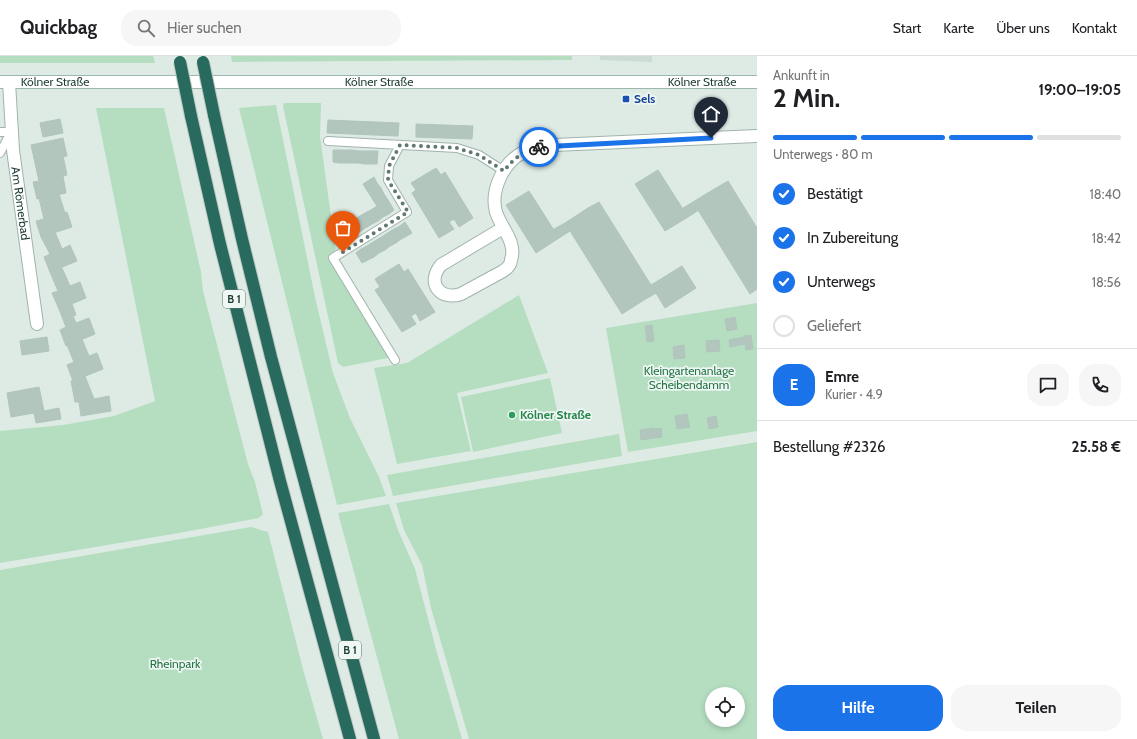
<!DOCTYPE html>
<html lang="de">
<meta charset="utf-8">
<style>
:root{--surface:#fff;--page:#f6f6f6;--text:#202124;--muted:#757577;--line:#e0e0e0;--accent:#1a73e8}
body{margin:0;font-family:Cabin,sans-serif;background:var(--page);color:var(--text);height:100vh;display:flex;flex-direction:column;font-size:15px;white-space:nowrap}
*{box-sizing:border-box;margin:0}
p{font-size:13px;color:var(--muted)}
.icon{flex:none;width:22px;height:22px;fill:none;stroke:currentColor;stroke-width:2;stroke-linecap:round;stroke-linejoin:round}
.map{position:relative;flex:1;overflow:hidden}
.drawer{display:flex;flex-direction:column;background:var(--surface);width:380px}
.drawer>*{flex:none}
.fabs{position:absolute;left:705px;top:631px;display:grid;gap:8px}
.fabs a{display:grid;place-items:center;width:40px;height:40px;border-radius:50%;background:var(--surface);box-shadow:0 2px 6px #0003;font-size:20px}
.pin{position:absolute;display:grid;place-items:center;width:34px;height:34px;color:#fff;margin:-41px -17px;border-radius:50% 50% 50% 0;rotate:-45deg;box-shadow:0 0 4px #0007}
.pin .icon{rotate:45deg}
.courier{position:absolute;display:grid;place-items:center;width:40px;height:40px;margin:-20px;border:3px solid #1a73e8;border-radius:50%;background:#fff;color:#222;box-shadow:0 1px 5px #0007}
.summary em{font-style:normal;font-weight:700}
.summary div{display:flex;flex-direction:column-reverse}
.summary{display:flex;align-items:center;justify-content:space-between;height:68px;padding:0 16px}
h1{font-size:26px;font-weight:700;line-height:30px}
.bar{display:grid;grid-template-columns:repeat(4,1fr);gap:6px 4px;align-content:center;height:48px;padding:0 16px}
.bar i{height:5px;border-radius:3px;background:var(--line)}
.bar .on{background:var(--accent)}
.bar p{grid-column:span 4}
.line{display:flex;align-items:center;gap:10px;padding:0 16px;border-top:1px solid var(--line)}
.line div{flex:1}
.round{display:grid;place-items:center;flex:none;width:42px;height:42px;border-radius:16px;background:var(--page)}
ol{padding:0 16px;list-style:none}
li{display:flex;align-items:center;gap:12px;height:44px}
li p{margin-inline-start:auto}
li .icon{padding:4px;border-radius:50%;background:var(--accent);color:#fff;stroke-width:4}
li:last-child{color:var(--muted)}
li i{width:22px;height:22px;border:2px solid var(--line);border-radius:50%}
.cta{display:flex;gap:8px;margin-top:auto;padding:8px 16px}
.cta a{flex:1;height:46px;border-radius:16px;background:var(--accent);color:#fff;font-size:16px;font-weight:700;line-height:46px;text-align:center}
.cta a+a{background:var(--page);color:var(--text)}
header{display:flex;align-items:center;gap:24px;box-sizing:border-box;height:56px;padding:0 20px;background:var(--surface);border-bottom:1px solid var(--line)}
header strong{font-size:19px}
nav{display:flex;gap:22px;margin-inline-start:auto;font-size:14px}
.search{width:280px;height:36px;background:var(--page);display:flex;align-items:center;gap:10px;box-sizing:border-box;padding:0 14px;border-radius:16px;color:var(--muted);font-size:15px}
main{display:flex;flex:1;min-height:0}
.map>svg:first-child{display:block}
.built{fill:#ccdbd4}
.green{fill:#b5dec1;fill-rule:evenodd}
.building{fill:#b3c6be;stroke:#b0c5bd}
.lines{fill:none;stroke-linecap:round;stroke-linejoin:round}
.lane-casing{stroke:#a1b3ac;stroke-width:10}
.street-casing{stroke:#a1b3ac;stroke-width:14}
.secondary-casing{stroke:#9cb7ae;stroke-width:14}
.highway-casing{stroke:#c0c8c6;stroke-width:14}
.lane{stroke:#fff;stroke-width:8}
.street{stroke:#fff;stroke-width:12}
.secondary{stroke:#fff;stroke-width:12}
.highway{stroke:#286a5d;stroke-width:12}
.highway-bridge-casing{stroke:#c0c8c6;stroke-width:14;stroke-linecap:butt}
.highway-bridge{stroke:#286a5d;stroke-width:12}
.done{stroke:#617972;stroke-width:4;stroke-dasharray:0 7.2}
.route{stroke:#1a73e8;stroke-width:5}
.transit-dot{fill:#1a4fb4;stroke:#eef7f3;stroke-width:1.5}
.leisure-dot{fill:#2e9e5b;stroke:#eef7f3;stroke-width:1.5}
.labels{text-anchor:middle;stroke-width:3.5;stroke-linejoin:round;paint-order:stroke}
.shield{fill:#eef7f3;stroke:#5c746d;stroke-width:1}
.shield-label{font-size:11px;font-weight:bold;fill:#1e3c34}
.street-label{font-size:12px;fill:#1e3c34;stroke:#eef7f3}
.transit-label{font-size:12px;font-weight:bold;fill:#164399;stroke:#eef7f3;text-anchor:start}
.park-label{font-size:12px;fill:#267546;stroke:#eef7f3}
.leisure-label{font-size:12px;font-weight:bold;fill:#27864d;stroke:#eef7f3;text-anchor:start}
</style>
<header>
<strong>Quickbag</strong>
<div class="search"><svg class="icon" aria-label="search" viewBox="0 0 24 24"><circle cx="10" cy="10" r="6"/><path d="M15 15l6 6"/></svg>Hier suchen</div>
<nav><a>Start</a><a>Karte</a><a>Über uns</a><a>Kontakt</a></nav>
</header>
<main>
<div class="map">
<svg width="757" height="683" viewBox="0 0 757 683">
<rect width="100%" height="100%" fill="#deebe5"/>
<polygon class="built" points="600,0 652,0 652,6 600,4"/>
<g class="green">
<polygon points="0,0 153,0 155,7 0,7"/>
<polygon points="231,0 572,0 572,4 232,6"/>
<polygon points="284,47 321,47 320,80 337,204 398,300 343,311 338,307 283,50"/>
<polygon points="276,49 315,241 333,317 350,362 379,421 386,440 337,449 239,52"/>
<polygon points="96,52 164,52 201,216 203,235 248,408 255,426 263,458 259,462 179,477 0,507 0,375 63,369 114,360 155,345"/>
<polygon points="519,239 548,317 457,337 471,395 397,408 374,312 407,307"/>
<polygon points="757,247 757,375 628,396 606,272"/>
<polygon points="550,322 562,377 473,396 461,341"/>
<polygon points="619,378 622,400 393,440 387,419"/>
<path d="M757,386V683H469L431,552L422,509L404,474L396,447ZM712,638H738V664H712Z"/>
<polygon points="389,448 398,474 415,513 437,597 462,683 399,683 338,457"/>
<polygon points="251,471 268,476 303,613 323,683 0,683 0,514"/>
</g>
<g class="building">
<polygon points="60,63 63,77 43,81 40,67"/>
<polygon points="328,64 399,67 398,80 327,77"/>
<polygon points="416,68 473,70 472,83 416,81"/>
<polygon points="63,82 67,100 35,107 31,89"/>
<polygon points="333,94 340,94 339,107 333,106"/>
<polygon points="340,94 346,94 345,107 339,107"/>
<polygon points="346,94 352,94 352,107 345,107"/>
<polygon points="352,94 359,95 358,107 352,107"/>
<polygon points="359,95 365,95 365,108 358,107"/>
<polygon points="365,95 372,95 371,108 365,108"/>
<polygon points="372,95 378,95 377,108 371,108"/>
<polygon points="63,100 67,119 53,122 49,104"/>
<polygon points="49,104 53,122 63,120 66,137 37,143 33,126 39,125 35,107"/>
<polygon points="436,112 441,119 445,116 473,162 459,171 454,163 449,166 454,173 439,182 412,137 416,134 411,127"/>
<polygon points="658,114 688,161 665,175 635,128"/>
<polygon points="374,121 377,127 366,133 363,128"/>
<polygon points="728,125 757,172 757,197 716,132"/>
<polygon points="377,127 381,132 370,139 366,133"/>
<polygon points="381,132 384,138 373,144 370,139"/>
<polygon points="716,132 757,197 757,233 750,238 693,146"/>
<polygon points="529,135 559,182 536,197 506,149"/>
<polygon points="59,138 65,157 67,156 72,171 41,181 36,165 44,163 39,142"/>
<polygon points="384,138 388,144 377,150 373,144"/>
<polygon points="388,144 394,154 389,158 382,147"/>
<polygon points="599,146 651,229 639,236 588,152"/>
<polygon points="693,146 699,154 688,161 683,152"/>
<polygon points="382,147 389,158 383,161 377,150"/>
<polygon points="377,150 383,161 378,165 371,154"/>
<polygon points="588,152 644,244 622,258 565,167"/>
<polygon points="371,154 378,165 372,168 365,157"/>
<polygon points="365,157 372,168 367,171 360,160"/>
<polygon points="360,160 367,171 361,175 354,164"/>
<polygon points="354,164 361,175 356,178 349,167"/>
<polygon points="405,166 412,177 407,180 400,170"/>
<polygon points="565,167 570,175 559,182 554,173"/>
<polygon points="400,170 407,180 401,183 394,173"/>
<polygon points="394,173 401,183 396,187 389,176"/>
<polygon points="55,176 62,193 70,189 77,205 50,216 44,201 50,198 41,181"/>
<polygon points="389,176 396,187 390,190 383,180"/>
<polygon points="383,180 390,190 385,194 378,183"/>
<polygon points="378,183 385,194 379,197 373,186"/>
<polygon points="373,186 379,197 374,201 367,190"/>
<polygon points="367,190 374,201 368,204 361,193"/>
<polygon points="361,193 368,204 362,207 356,197"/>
<polygon points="399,208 404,216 408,213 435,256 420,265 416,257 411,260 416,268 402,276 375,234 380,231 375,223"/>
<polygon points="682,210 696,232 665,252 651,229"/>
<polygon points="62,212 70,230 80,226 86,242 59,253 52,237 58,235 50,216"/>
<polygon points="651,229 656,237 644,244 639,236"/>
<polygon points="72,248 76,259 73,260 76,267 89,262 95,278 66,290 60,274 66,271 59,253"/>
<polygon points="735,261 737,273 727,275 725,263"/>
<polygon points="652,269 654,285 647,286 645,270"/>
<polygon points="751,279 753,293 746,294 744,280"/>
<polygon points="47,281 49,295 22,299 20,285"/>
<polygon points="744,281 745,288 730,291 729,284"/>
<polygon points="82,283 89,300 97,297 103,313 73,325 67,309 74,306 67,289"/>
<polygon points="719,284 720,295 707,296 706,285"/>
<polygon points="684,289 685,302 674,303 673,291"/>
<polygon points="85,320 94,343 109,340 111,355 81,360 79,346 75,346 71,325"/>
<polygon points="39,331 44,355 59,352 61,363 36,367 34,357 11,361 7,337"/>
<polygon points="687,358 690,371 677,373 675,360"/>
<polygon points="716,360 718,371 709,373 707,362"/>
<polygon points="653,372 654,382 641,384 640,374"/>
<polygon points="661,372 662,381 654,382 653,373"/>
</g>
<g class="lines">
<defs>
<g id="lane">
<polyline points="0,76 11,76 0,97"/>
<polyline points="328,85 457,92 479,99 504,115"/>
<polyline points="395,304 333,202 407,156 388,124 389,110 400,89"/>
</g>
<g id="street">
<path id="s1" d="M9,26L13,94L37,268"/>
<path d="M503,172L441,209C426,227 440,245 461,238C472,232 483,226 494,220C498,218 504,215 507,212C509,210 511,207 511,204C517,186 501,172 496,156C490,134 504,105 524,96C534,91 543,90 554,89L757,80"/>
</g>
<g id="secondary">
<path id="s2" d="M0,26H757"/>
</g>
<g id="highway">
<polyline points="214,59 242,183 271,301 374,683"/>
<polyline points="191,60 220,188 280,425 350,683"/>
</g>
</defs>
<use href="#lane" class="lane-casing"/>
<use href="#street" class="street-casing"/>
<use href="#secondary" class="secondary-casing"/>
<use href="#highway" class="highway-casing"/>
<use href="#lane" class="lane"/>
<use href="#street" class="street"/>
<use href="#secondary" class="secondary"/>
<use href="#highway" class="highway"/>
<defs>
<g id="highway-bridge">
<polyline points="180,6 191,60"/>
<polyline points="203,6 214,59"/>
</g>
</defs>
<use href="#highway-bridge" class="highway-bridge-casing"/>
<use href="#highway-bridge" class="highway-bridge"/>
</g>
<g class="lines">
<path class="done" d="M343,196L408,156L388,124L389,110L400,89L457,92L479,99L504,115C513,103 524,94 539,91"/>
<polyline class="route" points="539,91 711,82"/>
</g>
<rect class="transit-dot" x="622" y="39" width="8" height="8" rx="2"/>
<circle class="leisure-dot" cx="512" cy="359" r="4"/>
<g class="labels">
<g class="shield">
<rect x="223" y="234" width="22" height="18" rx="3"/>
<rect x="339" y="585" width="22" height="18" rx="3"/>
</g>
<g class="shield-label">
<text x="234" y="247">B 1</text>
<text x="350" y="598">B 1</text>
</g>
<g class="street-label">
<text dy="4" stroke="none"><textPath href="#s2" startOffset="55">Kölner Straße</textPath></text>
<text dy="4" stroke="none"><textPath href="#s2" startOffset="379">Kölner Straße</textPath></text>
<text dy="4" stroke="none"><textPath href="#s2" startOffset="702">Kölner Straße</textPath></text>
<text dy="4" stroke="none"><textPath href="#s1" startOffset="122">Am Römerbad</textPath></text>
</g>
<g class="transit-label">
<text x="634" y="47">Sels</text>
</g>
<g class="park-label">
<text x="689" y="319">Kleingartenanlage<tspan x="689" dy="14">Scheibendamm</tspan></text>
<text x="175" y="612">Rheinpark</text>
</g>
<g class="leisure-label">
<text x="520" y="363">Kölner Straße</text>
</g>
</g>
</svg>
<div class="fabs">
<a><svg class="icon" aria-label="locate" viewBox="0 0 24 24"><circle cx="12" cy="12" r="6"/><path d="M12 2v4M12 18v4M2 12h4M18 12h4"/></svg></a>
</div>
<div class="pin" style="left:343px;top:196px;background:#ea580c"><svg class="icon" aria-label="bag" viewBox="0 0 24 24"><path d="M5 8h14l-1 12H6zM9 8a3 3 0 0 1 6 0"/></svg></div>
<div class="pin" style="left:711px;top:82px;background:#1f2937"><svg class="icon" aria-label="home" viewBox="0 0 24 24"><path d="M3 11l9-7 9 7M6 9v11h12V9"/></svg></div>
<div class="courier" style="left:539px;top:91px"><svg class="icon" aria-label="bike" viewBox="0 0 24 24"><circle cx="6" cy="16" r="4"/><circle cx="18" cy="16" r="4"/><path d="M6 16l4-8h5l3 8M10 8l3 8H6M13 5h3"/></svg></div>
</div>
<section class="drawer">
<div class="summary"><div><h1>2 Min.</h1><p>Ankunft in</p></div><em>19:00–19:05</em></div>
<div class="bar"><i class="on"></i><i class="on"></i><i class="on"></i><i></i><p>Unterwegs · 80 m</p></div>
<ol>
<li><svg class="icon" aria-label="check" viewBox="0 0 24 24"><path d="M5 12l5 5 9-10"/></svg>Bestätigt<p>18:40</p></li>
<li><svg class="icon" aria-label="check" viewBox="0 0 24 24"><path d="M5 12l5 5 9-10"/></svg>In Zubereitung<p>18:42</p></li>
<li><svg class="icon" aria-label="check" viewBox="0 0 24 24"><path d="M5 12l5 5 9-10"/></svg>Unterwegs<p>18:56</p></li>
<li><i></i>Geliefert</li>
</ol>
<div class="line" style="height:72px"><b class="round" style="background:var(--accent);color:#fff">E</b><div><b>Emre</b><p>Kurier · 4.9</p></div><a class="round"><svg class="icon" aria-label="chat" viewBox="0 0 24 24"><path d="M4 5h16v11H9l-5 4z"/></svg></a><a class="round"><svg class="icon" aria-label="phone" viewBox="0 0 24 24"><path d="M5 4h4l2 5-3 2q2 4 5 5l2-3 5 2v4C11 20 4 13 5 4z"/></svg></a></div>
<div class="line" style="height:52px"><div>Bestellung #2326</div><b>25.58 €</b></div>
<div class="cta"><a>Hilfe</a><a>Teilen</a></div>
</section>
</main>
